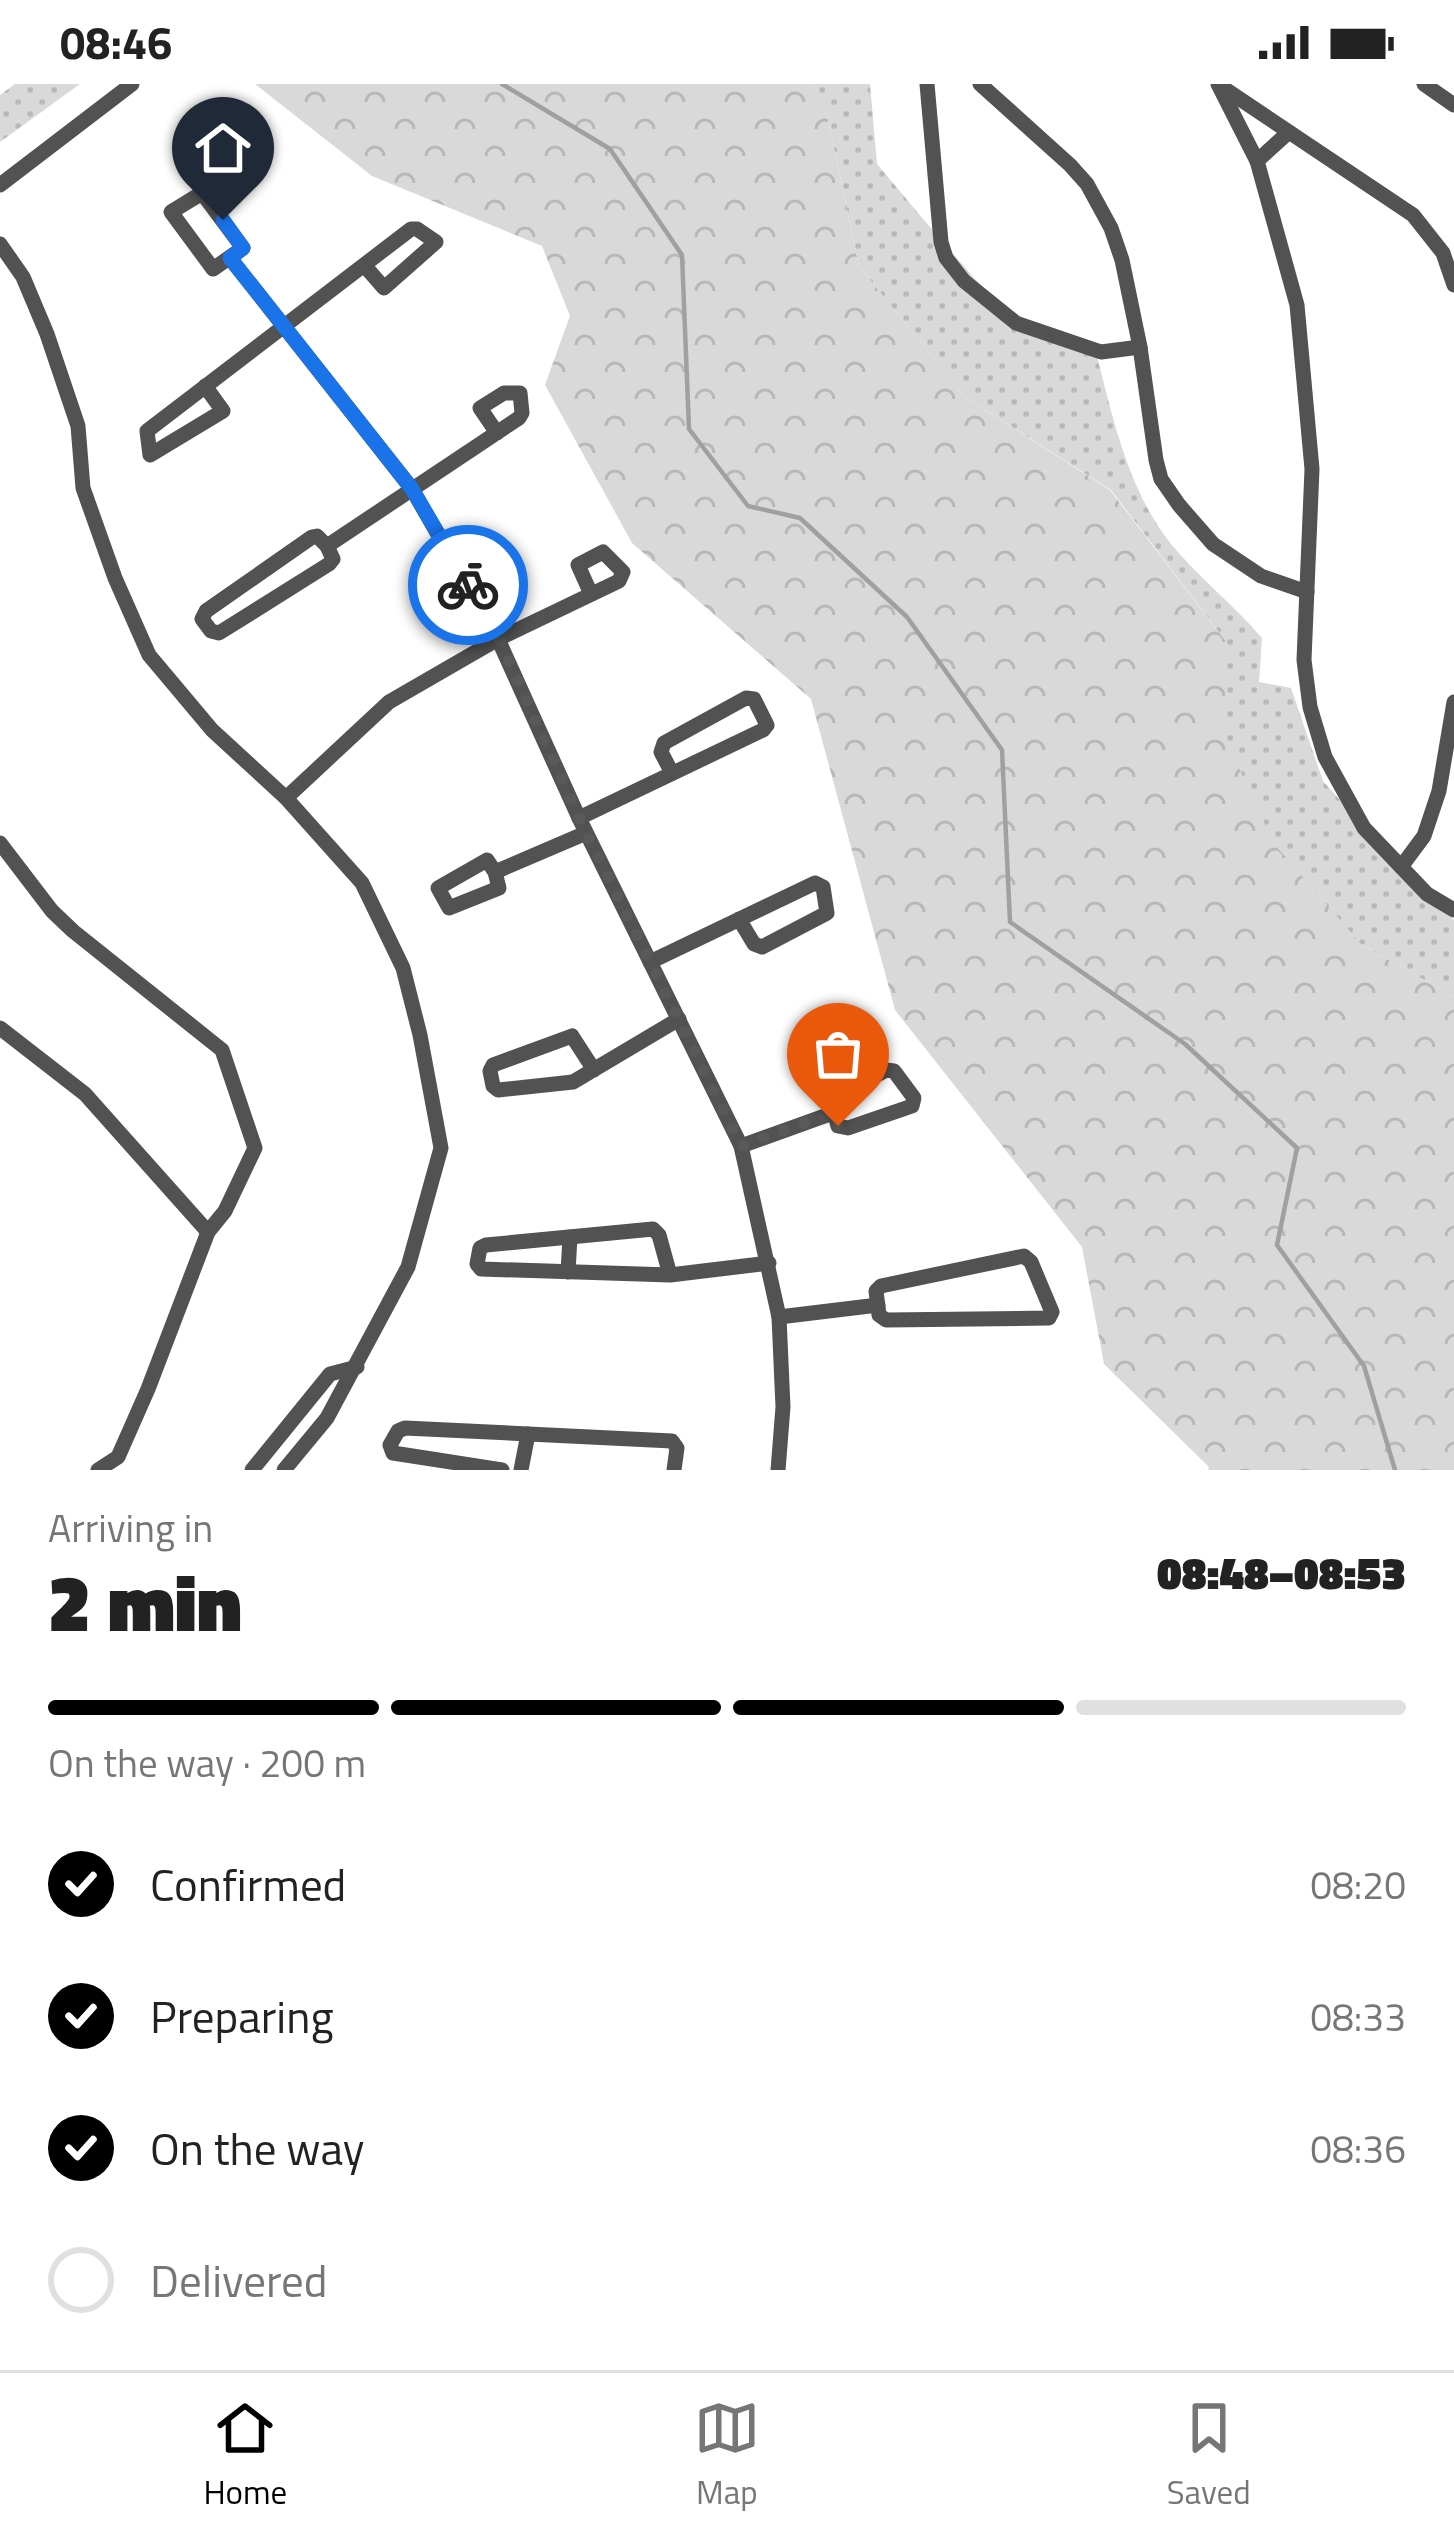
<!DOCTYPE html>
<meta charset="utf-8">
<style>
:root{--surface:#fff;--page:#f6f6f6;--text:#222;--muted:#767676;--line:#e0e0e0;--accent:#000}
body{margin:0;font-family:"Titillium Web",sans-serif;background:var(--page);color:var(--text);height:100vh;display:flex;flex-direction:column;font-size:45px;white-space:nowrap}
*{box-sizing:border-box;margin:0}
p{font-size:39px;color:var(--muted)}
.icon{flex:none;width:66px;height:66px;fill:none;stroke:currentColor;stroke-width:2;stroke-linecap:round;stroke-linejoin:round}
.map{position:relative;height:1386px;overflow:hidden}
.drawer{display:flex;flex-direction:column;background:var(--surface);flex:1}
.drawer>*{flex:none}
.pin{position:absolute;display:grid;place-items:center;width:102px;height:102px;color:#fff;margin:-123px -51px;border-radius:50% 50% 50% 0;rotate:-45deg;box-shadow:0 0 12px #0007}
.pin .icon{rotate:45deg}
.courier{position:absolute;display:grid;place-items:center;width:120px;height:120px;margin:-60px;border:9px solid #1a73e8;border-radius:50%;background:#fff;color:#222;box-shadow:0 3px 15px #0007}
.summary em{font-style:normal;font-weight:800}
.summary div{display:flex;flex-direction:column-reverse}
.summary{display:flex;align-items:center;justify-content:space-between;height:204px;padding:0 48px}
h1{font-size:78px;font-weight:800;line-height:90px}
.bar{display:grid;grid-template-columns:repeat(4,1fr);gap:18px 12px;align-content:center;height:144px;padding:0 48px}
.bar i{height:15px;border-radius:9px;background:var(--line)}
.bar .current{background:var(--accent)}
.bar p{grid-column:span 4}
ol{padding:0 48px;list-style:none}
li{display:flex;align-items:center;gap:36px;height:132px}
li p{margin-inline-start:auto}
li .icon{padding:12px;border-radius:50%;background:var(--accent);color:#fff;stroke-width:4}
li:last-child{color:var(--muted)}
li i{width:66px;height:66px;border:6px solid var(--line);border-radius:50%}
.status{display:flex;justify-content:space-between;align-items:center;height:84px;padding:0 60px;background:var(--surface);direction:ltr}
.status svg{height:33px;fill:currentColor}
.dock{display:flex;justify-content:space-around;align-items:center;height:168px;border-top:3px solid var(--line);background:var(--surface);font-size:33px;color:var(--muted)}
.dock a{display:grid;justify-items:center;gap:6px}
.dock .current{color:var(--accent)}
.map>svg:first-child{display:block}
.forest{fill:url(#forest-crowns)}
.park{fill:url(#park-dots)}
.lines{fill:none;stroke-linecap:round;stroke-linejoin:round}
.stream{stroke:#a0a0a0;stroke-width:4.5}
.minor{stroke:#525252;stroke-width:15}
.done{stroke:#595959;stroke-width:12;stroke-dasharray:0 21.6}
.route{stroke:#1a73e8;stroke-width:15}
</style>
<div class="status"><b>08:46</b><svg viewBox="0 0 49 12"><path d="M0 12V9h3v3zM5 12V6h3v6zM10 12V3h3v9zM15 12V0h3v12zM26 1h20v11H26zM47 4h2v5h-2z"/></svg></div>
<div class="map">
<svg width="1454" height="1386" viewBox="0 0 1454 1386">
<defs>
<pattern id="forest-crowns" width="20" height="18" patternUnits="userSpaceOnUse" patternTransform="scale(3)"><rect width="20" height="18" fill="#d9d9d9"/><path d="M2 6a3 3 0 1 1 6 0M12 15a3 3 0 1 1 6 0" fill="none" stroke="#b8b8b8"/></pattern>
<pattern id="park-dots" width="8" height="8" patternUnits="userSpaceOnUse" patternTransform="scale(3)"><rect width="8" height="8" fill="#d9d9d9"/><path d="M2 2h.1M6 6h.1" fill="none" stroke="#b8b8b8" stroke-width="1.8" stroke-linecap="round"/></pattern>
</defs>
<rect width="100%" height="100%" fill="#fff"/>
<polygon class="forest" points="255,0 808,0 827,31 859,182 965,313 1110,406 1225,556 1226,654 1361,860 1454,913 1454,1386 1208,1386 1209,1383 1104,1280 1082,1163 895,926 811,615 632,459 545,301 570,232 542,162 372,92"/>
<g class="park">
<polygon points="15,0 80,0 0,58 0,11"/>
<path d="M808,0H870L877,80L924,136L1014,240L1094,261C1112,329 1126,403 1171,460C1197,492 1234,521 1262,554L1259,598L1291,604L1323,697L1414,799L1454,836V913L1361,860L1274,760L1225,654V556L1111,406L965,313L859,182L827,31Z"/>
</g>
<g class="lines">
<polyline class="stream" points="502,0 610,65 682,171 689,345 748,422 800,434 907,533 1002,666 1010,838 1185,960 1297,1064 1277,1161 1364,1282 1395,1386"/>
<g class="minor">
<polyline points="927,0 941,158 946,174 964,197 1016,239 1101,268 1140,263"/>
<polyline points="980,0 1070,81 1087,100 1111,144 1122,176 1140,263 1156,376 1161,395 1179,421 1213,460 1261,492 1307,508"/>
<polyline points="1218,0 1257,77 1297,221 1312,385 1304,576 1310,623 1325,673 1364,744 1427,810 1454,826"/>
<polyline points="1424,0 1454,21"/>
<polyline points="1219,1 1413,131 1443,169 1454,201"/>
<polyline points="1257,77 1289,48"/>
<polyline points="0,101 132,0"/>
<polygon points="202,109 243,164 213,185 171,128"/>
<polyline points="0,160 23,193 47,250 78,342 83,404 115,494 149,571 212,646 286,714 362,799 403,884 420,951 441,1064 408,1183 327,1334 284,1386"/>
<polyline points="230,174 412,405 498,555 579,734 741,1062 779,1233 783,1323 778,1386"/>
<polyline points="205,302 223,327 150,371 147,347 411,145 417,145 436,158 384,204 364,181"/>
<polygon points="317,452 327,462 333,475 329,480 219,549 211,547 202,535 206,527 312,453"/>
<polyline points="327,462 519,334 522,329 520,309 504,309 480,324 497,349"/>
<polyline points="286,714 389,618 498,555 619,497 623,488 603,468 578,481 591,510"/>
<polyline points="579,734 763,646 767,641 754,615 746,614 664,659 661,668 672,689"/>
<polyline points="0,759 52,827 73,847 222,966 255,1064 225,1127 208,1148 148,1305 118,1373 98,1386"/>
<polygon points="487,776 495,788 499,804 449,824 438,804"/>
<polyline points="1401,783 1424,752 1439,707 1454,618"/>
<polyline points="495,788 586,749"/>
<polyline points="650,878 815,799 823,803 827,829 762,863 754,860 739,835"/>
<polyline points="0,944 85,1010 208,1148"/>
<polyline points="594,986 572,952 493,981 490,987 493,1002 498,1006 573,998 679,935"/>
<polygon points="886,986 894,987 914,1014 912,1022 848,1044 838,1042 831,1017"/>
<polyline points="741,1062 833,1029"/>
<polygon points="1024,1172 1031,1178 1052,1228 1049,1234 886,1236 879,1231 876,1207 881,1202"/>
<polyline points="568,1188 570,1153"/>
<polyline points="670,1191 659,1151 653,1145 486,1161 480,1164 477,1180 481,1185 670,1191 769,1179"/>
<polyline points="779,1233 878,1221"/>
<polyline points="252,1386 330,1290 357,1283"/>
<polyline points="502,1386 393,1369 390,1361 398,1347 405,1344 672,1357 677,1364 674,1386"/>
<polyline points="521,1386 528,1350"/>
</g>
</g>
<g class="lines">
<polyline class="done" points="468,501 499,555 579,734 741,1062 833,1029 838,1042"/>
<polyline class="route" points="223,136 243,164 230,174 412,405 468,501"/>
</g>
</svg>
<div class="pin" style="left:838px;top:1042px;background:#ea580c"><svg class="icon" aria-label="bag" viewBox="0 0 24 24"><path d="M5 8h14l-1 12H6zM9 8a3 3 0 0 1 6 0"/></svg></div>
<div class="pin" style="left:223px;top:136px;background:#1f2937"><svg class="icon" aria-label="home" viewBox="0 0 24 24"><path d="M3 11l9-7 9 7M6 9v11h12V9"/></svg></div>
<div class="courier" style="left:468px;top:501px"><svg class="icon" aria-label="bike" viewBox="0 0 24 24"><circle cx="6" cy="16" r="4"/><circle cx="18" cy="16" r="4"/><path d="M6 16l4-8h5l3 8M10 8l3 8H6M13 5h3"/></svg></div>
</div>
<section class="drawer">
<div class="summary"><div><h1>2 min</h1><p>Arriving in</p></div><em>08:48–08:53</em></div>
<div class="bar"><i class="current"></i><i class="current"></i><i class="current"></i><i></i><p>On the way · 200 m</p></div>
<ol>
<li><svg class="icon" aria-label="check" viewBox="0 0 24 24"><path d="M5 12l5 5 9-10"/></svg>Confirmed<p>08:20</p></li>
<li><svg class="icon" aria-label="check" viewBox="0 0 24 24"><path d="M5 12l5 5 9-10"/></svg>Preparing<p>08:33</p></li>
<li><svg class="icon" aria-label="check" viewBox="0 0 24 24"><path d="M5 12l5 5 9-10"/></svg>On the way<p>08:36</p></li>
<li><i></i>Delivered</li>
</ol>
</section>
<nav class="dock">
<a class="current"><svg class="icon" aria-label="home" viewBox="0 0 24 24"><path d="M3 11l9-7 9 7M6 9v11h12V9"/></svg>Home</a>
<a><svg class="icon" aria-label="map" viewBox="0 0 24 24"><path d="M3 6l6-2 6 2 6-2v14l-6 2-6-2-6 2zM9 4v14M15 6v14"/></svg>Map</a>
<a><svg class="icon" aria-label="saved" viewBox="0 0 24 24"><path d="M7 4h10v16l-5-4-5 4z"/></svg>Saved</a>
</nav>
